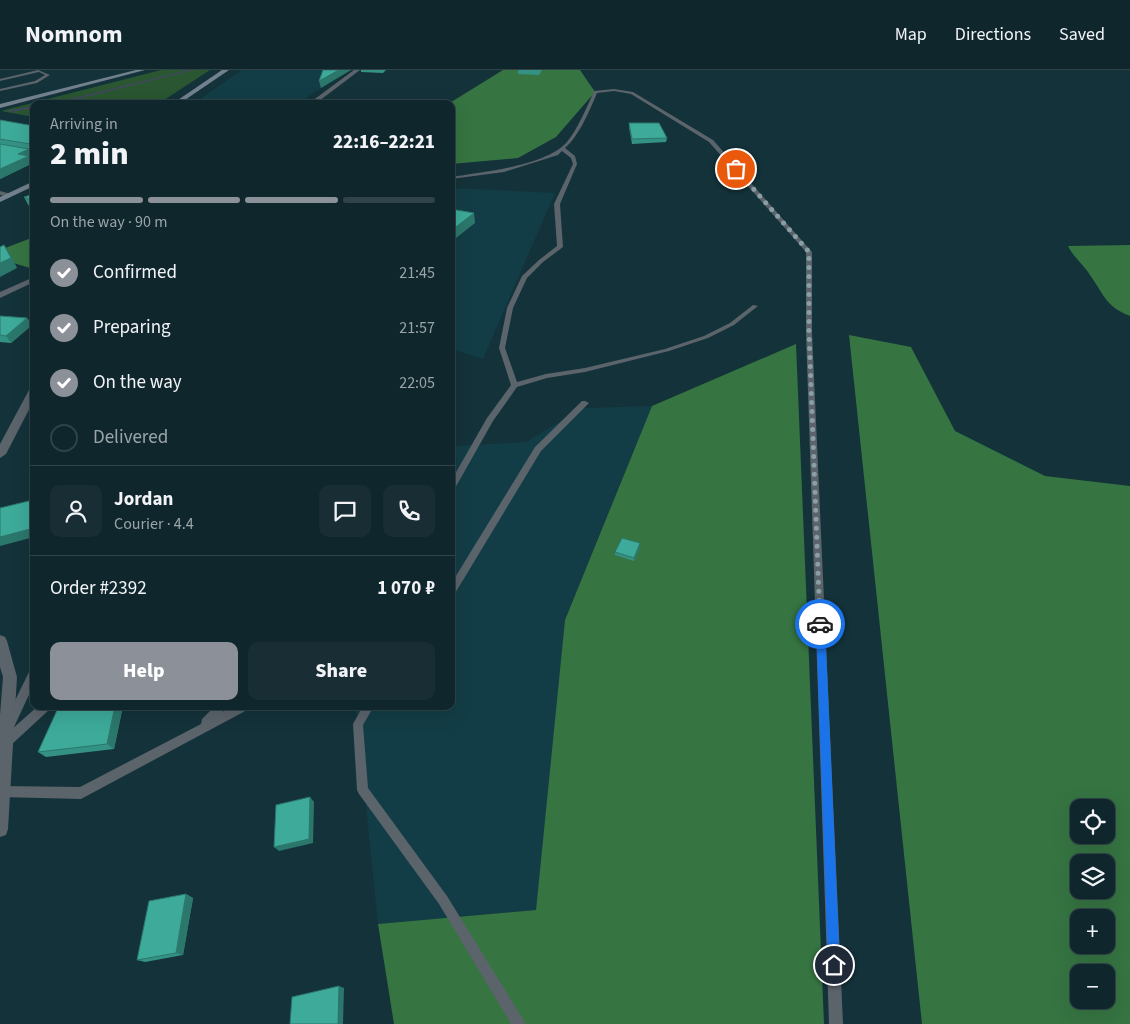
<!DOCTYPE html>
<meta charset="utf-8">
<style>
:root{--surface:#0f262c;--page:#182e34;--text:#f1f3f6;--muted:#9ba5a9;--line:#2f4348;--accent:#8c9099}
body{margin:0;font-family:"Source Sans 3",sans-serif;background:var(--page);color:var(--text);height:100vh;display:flex;flex-direction:column;font-size:19px;white-space:nowrap}
*{box-sizing:border-box;margin:0}
p{font-size:16px;color:var(--muted)}
.icon{flex:none;width:28px;height:28px;fill:none;stroke:currentColor;stroke-width:2;stroke-linecap:round;stroke-linejoin:round}
.map{position:relative;flex:1;overflow:hidden}
.panel{position:absolute;left:30px;top:30px;width:425px;height:610px;display:flex;flex-direction:column;background:var(--surface);border-radius:10px;box-shadow:0 5px 20px #0002,0 0 0 1px var(--line)}
.panel>*{flex:none}
.buttons{position:absolute;left:1070px;top:729px;display:grid;gap:10px}
.buttons a{display:grid;place-items:center;width:45px;height:45px;border-radius:10px;background:var(--surface);box-shadow:0 5px 20px #0002,0 0 0 1px var(--line);font-size:25px}
.pin{position:absolute;display:grid;place-items:center;width:42px;height:42px;color:#fff;margin:-21px;border:2px solid #fff;border-radius:50%;box-shadow:0 1px 5px #0007}
.courier{position:absolute;display:grid;place-items:center;width:50px;height:50px;margin:-25px;border:4px solid #1a73e8;border-radius:50%;background:#fff;color:#222;box-shadow:0 1px 6px #0007}
.headline em{font-style:normal;font-weight:800}
.headline div{display:flex;flex-direction:column-reverse}
.headline{display:flex;align-items:center;justify-content:space-between;height:85px;padding:0 20px}
h1{font-size:32px;font-weight:800;line-height:38px}
.bar{display:grid;grid-template-columns:repeat(4,1fr);gap:8px 5px;align-content:center;height:60px;padding:0 20px}
.bar i{height:6px;border-radius:4px;background:var(--line)}
.bar .on{background:var(--accent)}
.bar p{grid-column:span 4}
.line{display:flex;align-items:center;gap:12px;padding:0 20px;border-top:1px solid var(--line)}
.line div{flex:1}
.round{display:grid;place-items:center;flex:none;width:52px;height:52px;border-radius:10px;background:var(--page)}
ol{padding:0 20px;list-style:none}
li{display:flex;align-items:center;gap:15px;height:55px}
li p{margin-inline-start:auto}
li .icon{padding:5px;border-radius:50%;background:var(--accent);color:#fff;stroke-width:4}
li:last-child{color:var(--muted)}
li i{width:28px;height:28px;border:2px solid var(--line);border-radius:50%}
.primary-button{display:flex;gap:10px;margin-top:auto;padding:10px 20px}
.primary-button a{flex:1;height:58px;border-radius:10px;background:var(--accent);color:#fff;font-size:20px;font-weight:800;line-height:58px;text-align:center}
.primary-button a+a{background:var(--page);color:var(--text)}
header{display:flex;align-items:center;gap:30px;box-sizing:border-box;height:70px;padding:0 25px;background:var(--surface);border-bottom:1px solid var(--line)}
header strong{font-size:24px}
nav{display:flex;gap:28px;margin-inline-start:auto;font-size:18px}
.map>svg:first-child{display:block}
.built{fill:#133d46}
.green{fill:#2a5631}
.forest{fill:#367442;fill-rule:evenodd}
.lines{fill:none;stroke-linecap:round;stroke-linejoin:round}
.stream{fill:#48446d;fill-rule:evenodd}
.service{fill:#5b636b;fill-rule:evenodd}
.minor{fill:#5b636b;fill-rule:evenodd}
.secondary{fill:#73818e;fill-rule:evenodd}
.wall{fill:#349284}
.shaded-wall{fill:#2b776c}
.building{fill:#3daa9a;stroke:#2b776c}
.route{fill:#1a73e8}
.done{stroke:#8a9fa5;stroke-width:5;stroke-dasharray:0 9}
</style>
<header>
<strong>Nomnom</strong>
<nav><a>Map</a><a>Directions</a><a>Saved</a></nav>
</header>
<div class="map">
<svg width="1130" height="954" viewBox="0 0 1130 954">
<rect width="100%" height="100%" fill="#14323a"/>
<g class="built">
<polygon points="242,0 349,0 297,34 193,34"/>
<polygon points="451,118 555,123 483,289 451,279"/>
<polygon points="652,336 565,550 536,840 378,854 356,636 451,636 451,380 454,376 526,372 583,338"/>
</g>
<polygon class="green" points="161,0 210,0 158,34 34,34 34,47 1,41"/>
<g class="forest">
<polygon points="503,0 580,0 595,22 556,67 518,88 451,94 451,34 448,34"/>
<polygon points="34,167 34,196 30,198 0,189 0,180"/>
<path d="M1130,175V246C1107,237 1105,227 1092,208C1085,196 1074,188 1068,176Z"/>
<path d="M849,265L911,277L955,361L1045,406L1130,416V954H922ZM1079,738H1106V765H1079ZM1079,792H1106V820H1079ZM1079,848H1106V875H1079ZM1106,902V930H1079V902Z"/>
<polygon points="796,274 824,954 394,954 378,854 536,840 565,550 652,336"/>
</g>
<g class="lines">
<g class="stream">
<polygon points="189,0 193,0 56,34 50,34"/>
<polygon points="34,36 34,38 9,42 8,41"/>
</g>
<g class="service">
<polygon points="38,0 50,5 37,13 0,21 0,19 35,11 45,5 39,2 0,11 0,9"/>
<path d="M614,19L633,22L713,70L812,182V262L843,954H829L806,262V182L709,72L631,24L614,21L597,23C590,40 579,66 565,78L575,86L577,94L560,134L563,177L543,192L527,208L513,238L505,278L517,312L546,304L585,298L665,279L704,266L730,253L753,235L758,236L734,255L708,268L669,281L585,302L547,308L517,317L493,351L454,420L451,421V411L487,348L511,315L499,278L507,238L522,206L539,190L557,176L554,134L573,94L571,88L562,81L558,85L504,102L451,109V107C482,102 546,96 567,72C578,58 587,37 594,21Z"/>
<polygon points="0,77 34,83 34,85 0,79"/>
<polygon points="0,121 11,124 12,125 9,127 0,125"/>
<polygon points="582,331 585,331 589,333 541,381 454,525 451,526 451,514 535,377"/>
<polygon points="34,599 34,614 14,657 10,658 6,657 5,653 6,649 30,600"/>
<polygon points="38,636 51,636 50,639 10,676 6,677 2,676 1,672 2,668"/>
<polygon points="215,636 227,636 223,642 234,636 250,636 249,639 81,729 0,727 0,717 2,716 80,717 201,654 202,649"/>
<polygon points="363,636 374,636 363,655 368,718 447,826 526,954 511,954 439,834 359,724 357,720 353,654"/>
</g>
<g class="minor">
<polygon points="354,0 360,0 315,34 308,34"/>
<polygon points="34,207 34,212 0,228 0,222"/>
<polygon points="34,317 34,330 6,384 0,388 0,374 29,320"/>
<polygon points="0,565 5,567 7,571 17,607 8,759 6,765 0,767 0,645 3,607 0,597"/>
</g>
<g class="secondary">
<polygon points="136,0 145,0 0,38 0,34"/>
<polygon points="222,0 229,0 179,34 172,34"/>
<polygon points="34,111 34,116 0,132 0,127"/>
</g>
</g>
<g class="wall">
<polygon points="361,0 386,0 383,3 361,2"/>
<polygon points="518,0 542,0 539,5 518,4"/>
<polygon points="0,50 34,56 34,82 33,81 30,80 33,87 30,88 33,93 0,109"/>
<polygon points="629,53 667,68 666,72 632,74 629,57"/>
<polygon points="34,124 34,141 31,140 24,127"/>
<polygon points="0,246 27,248 32,255 11,273 0,272"/>
<polygon points="640,473 640,477 634,491 615,485 615,482"/>
<polygon points="59,636 123,636 114,679 46,687 38,682"/>
<polygon points="186,824 193,828 183,885 145,892 137,890"/>
</g>
<g class="shaded-wall">
<polygon points="339,0 351,0 321,18 319,11"/>
<polygon points="29,79 33,87 30,88 33,93 0,109 0,99 18,84"/>
<polygon points="474,143 475,153 451,172 451,161"/>
<polygon points="4,175 11,185 17,198 0,207 0,193"/>
<polygon points="27,248 32,255 11,273 6,266"/>
<polygon points="34,430 34,467 0,476 0,467"/>
<polygon points="640,473 640,477 634,491 634,488"/>
<polygon points="115,636 123,636 114,679 107,674"/>
<polygon points="310,727 314,732 313,773 279,781 274,777"/>
<polygon points="186,824 193,828 183,885 176,883"/>
<polygon points="339,916 344,918 343,954 338,954"/>
</g>
<g class="building">
<polygon points="323,0 339,0 319,11"/>
<polygon points="0,50 34,56 34,77 31,78 30,74 0,69"/>
<polygon points="629,53 659,53 667,68 632,69"/>
<polygon points="0,74 29,79 18,84 29,86 0,99"/>
<polygon points="34,124 34,132 24,127"/>
<polygon points="451,139 474,143 451,161"/>
<polygon points="4,175 11,188 0,193 0,177"/>
<polygon points="0,246 27,248 6,266 0,265"/>
<polygon points="33,430 30,459 0,467 0,438"/>
<polygon points="622,468 640,473 634,488 615,482"/>
<polygon points="59,636 115,636 107,674 38,682"/>
<polygon points="310,727 309,769 274,777 276,735"/>
<polygon points="186,824 176,883 137,890 149,831"/>
<polygon points="339,916 338,954 290,954 292,927"/>
</g>
<polygon class="route" points="820,550 825,554 840,895 838,899 834,901 830,899 828,895 816,554"/>
<g class="lines">
<polyline class="done" points="736,99 809,182 809,262 820,554"/>
</g>
</svg>
<div class="buttons">
<a><svg class="icon" aria-label="locate" viewBox="0 0 24 24"><circle cx="12" cy="12" r="6"/><path d="M12 2v4M12 18v4M2 12h4M18 12h4"/></svg></a>
<a><svg class="icon" aria-label="layers" viewBox="0 0 24 24"><path d="M12 4l9 5-9 5-9-5zM3 14l9 5 9-5"/></svg></a>
<a>+</a>
<a>−</a>
</div>
<div class="pin" style="left:736px;top:99px;background:#ea580c"><svg class="icon" aria-label="bag" viewBox="0 0 24 24"><path d="M5 8h14l-1 12H6zM9 8a3 3 0 0 1 6 0"/></svg></div>
<div class="pin" style="left:834px;top:895px;background:#1f2937"><svg class="icon" aria-label="home" viewBox="0 0 24 24"><path d="M3 11l9-7 9 7M6 9v11h12V9"/></svg></div>
<div class="courier" style="left:820px;top:554px"><svg class="icon" aria-label="car" viewBox="0 0 24 24"><path d="M5 17H2v-5l4-1 3-4h7l3 4 3 1v5h-3M9 17h6M6 11h13"/><circle cx="7" cy="17" r="2"/><circle cx="17" cy="17" r="2"/></svg></div>
<section class="panel">
<div class="headline"><div><h1>2 min</h1><p>Arriving in</p></div><em>22:16–22:21</em></div>
<div class="bar"><i class="on"></i><i class="on"></i><i class="on"></i><i></i><p>On the way · 90 m</p></div>
<ol>
<li><svg class="icon" aria-label="check" viewBox="0 0 24 24"><path d="M5 12l5 5 9-10"/></svg>Confirmed<p>21:45</p></li>
<li><svg class="icon" aria-label="check" viewBox="0 0 24 24"><path d="M5 12l5 5 9-10"/></svg>Preparing<p>21:57</p></li>
<li><svg class="icon" aria-label="check" viewBox="0 0 24 24"><path d="M5 12l5 5 9-10"/></svg>On the way<p>22:05</p></li>
<li><i></i>Delivered</li>
</ol>
<div class="line" style="height:90px"><a class="round"><svg class="icon" aria-label="person" viewBox="0 0 24 24"><circle cx="12" cy="8" r="4"/><path d="M4 21q1-7 8-7t8 7"/></svg></a><div><b>Jordan</b><p>Courier · 4.4</p></div><a class="round"><svg class="icon" aria-label="chat" viewBox="0 0 24 24"><path d="M4 5h16v11H9l-5 4z"/></svg></a><a class="round"><svg class="icon" aria-label="phone" viewBox="0 0 24 24"><path d="M5 4h4l2 5-3 2q2 4 5 5l2-3 5 2v4C11 20 4 13 5 4z"/></svg></a></div>
<div class="line" style="height:65px"><div>Order #2392</div><b>1 070 ₽</b></div>
<div class="primary-button"><a>Help</a><a>Share</a></div>
</section>
</div>
